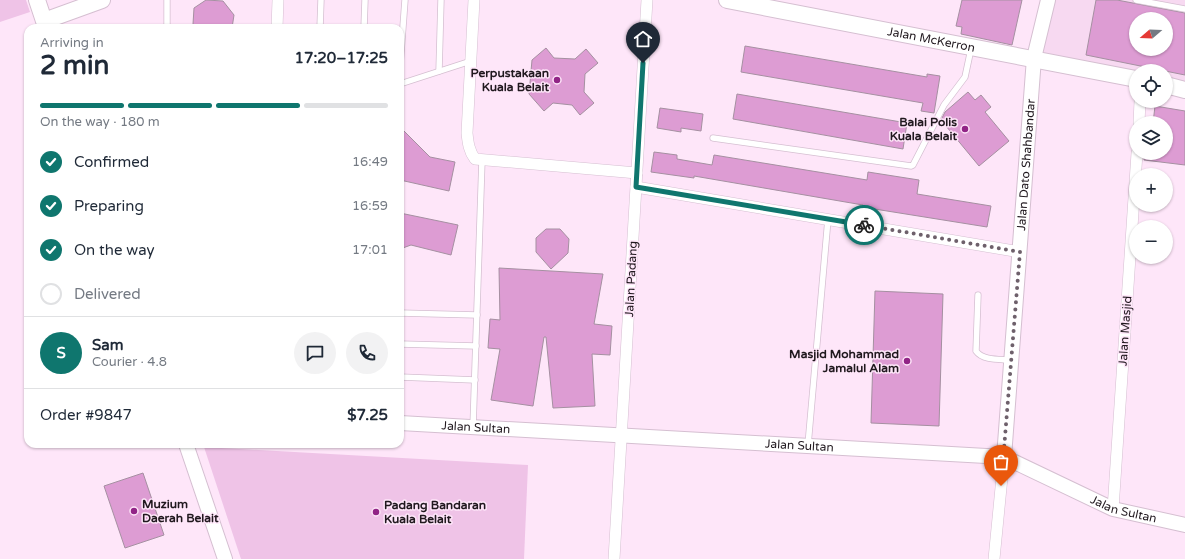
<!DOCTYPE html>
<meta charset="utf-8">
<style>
:root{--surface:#fff;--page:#f2f2f3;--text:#1f2937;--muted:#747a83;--line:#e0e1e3;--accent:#0f766e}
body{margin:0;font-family:"Varela Round",sans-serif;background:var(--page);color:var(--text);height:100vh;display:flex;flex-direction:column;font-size:15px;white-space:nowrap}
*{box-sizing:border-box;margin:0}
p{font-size:13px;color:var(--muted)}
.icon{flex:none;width:22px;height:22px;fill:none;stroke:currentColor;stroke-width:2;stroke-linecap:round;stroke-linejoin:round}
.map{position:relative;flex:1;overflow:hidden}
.side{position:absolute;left:24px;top:24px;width:380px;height:424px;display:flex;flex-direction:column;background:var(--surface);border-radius:12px;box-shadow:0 1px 3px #0004}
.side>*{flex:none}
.needle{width:26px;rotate:251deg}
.fabs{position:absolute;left:1129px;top:12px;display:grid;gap:8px}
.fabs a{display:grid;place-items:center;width:44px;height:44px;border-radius:50%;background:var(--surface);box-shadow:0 1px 3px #0004;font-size:20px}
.pin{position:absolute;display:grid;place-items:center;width:34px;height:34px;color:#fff;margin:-41px -17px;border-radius:50% 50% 50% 0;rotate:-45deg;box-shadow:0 0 4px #0007}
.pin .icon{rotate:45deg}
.courier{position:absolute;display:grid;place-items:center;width:40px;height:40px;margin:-20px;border:3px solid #0f766e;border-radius:50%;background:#fff;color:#222;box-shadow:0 1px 5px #0007}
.head em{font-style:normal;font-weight:700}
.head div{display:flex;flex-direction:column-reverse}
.head{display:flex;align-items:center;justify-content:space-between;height:68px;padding:0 16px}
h1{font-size:26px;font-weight:700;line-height:30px}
.bar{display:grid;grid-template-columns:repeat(4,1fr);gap:6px 4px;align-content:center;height:48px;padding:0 16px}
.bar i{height:5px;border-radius:3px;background:var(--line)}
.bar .on{background:var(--accent)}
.bar p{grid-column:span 4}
.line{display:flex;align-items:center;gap:10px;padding:0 16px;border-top:1px solid var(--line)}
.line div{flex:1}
.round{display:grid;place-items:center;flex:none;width:42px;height:42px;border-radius:21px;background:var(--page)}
ol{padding:0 16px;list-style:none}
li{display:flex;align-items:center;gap:12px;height:44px}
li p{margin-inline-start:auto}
li .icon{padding:4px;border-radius:50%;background:var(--accent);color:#fff;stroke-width:4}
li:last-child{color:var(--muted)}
li i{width:22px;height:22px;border:2px solid var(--line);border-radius:50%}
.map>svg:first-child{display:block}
.built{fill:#f7d9f1;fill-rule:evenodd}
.green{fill:#efc3e7}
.building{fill:#dd9cd3;stroke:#a590a1;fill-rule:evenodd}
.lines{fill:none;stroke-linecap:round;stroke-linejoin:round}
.service-casing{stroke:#d5bfd1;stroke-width:7}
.minor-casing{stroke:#d5bfd1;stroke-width:12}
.tertiary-casing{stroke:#d5bfd1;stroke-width:16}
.secondary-casing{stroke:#d5bfd1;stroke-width:18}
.service{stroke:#fff;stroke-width:5.5}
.minor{stroke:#fff;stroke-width:11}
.tertiary{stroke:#fff;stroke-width:14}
.secondary{stroke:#fff;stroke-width:16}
.done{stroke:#6e606b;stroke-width:4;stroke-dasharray:0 7.2}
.route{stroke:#0f766e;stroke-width:5}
.poi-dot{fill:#912486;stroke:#fee6f9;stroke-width:1.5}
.labels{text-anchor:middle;stroke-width:3;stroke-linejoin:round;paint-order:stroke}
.street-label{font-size:12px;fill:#20181e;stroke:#fee6f9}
.poi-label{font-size:12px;font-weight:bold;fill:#20181e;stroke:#fee6f9;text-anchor:end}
</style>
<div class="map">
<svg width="1185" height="559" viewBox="0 0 1185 559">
<rect width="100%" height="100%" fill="#fee6f9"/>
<path class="built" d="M1046,0H1185V89L1166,85V71H1136L1034,58ZM1136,19H1166V49H1136Z"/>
<g class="green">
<polygon points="0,0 26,0 30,12 0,22"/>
<polygon points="204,447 528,465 524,559 241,559"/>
</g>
<g class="building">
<polygon points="206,0 223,1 234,15 232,28 195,28 193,24 194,8"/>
<polygon points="962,0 1022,0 1012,45 961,34 962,27 956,26"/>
<path d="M1096,0H1117L1185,13V75L1086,55ZM1136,19H1166V49H1136Z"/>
<polygon points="745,46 927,77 927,74 940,76 934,113 921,111 923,103 741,72"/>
<polygon points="546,48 554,58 575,59 586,49 598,63 585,74 584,92 594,103 580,115 572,105 553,103 544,111 529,94 532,60"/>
<polygon points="968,92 975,100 981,95 991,107 985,112 1009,141 979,166 941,120 945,112"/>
<polygon points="737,94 907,123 903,149 733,119"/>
<polygon points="1155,106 1185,111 1185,165 1144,160 1144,153 1166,153 1166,123 1153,123"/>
<polygon points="660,108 703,114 701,131 681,128 681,132 657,128"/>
<polygon points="400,127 430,157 455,162 449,191 400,180"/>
<polygon points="654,152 677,155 677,159 712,165 714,155 867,180 868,172 919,180 917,194 991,206 987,227 862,207 863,205 694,176 694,178 651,172"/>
<polygon points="400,213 458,225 451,255 411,245 400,249"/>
<polygon points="546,229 560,229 569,239 568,253 551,269 536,252 536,238"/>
<polygon points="499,268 603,274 594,324 612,326 610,355 592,354 595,406 553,408 546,337 544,337 533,406 491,400 500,349 488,348 490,319 500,320"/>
<polygon points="875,291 943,294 939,426 871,423"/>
<polygon points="143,473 164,535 125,548 104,486"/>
</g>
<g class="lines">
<defs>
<g id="service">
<polyline points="1136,0 1185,9"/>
<polyline points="164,28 167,27 167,0"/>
<polyline points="320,28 321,0"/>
<polyline points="364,28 365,0"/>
<polyline points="400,67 405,0"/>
<polyline points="439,71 441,0"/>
<polyline points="400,84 471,61"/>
<polyline points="713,138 911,166 913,165 944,105 965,77 971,49"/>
<path d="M978,295L976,351C983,361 1000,359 1011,360"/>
<polyline points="400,313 477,315"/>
<polyline points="400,344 476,346"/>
<polyline points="400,377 475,380"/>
<polyline points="473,427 482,160"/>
<polyline points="808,445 828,219"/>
</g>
<g id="minor">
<path d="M474,0L467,133C468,143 469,151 475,159L637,173"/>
<polyline points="277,28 278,0"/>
<polyline points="1139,123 1140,101"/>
<polyline points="636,187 1020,252"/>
<polyline points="1113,509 1137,153"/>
<polyline points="614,559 647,0"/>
<polyline points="994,559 1004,457"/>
</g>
<g id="tertiary">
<path id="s1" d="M400,423L1004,457L1113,509L1185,525"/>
<polyline points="186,444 225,559"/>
<path id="s2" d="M1004,457L1034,58L1048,0"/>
</g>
<g id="secondary">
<polyline points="37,0 44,21 102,0"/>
<path id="s3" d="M727,0L1136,79"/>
<polyline points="1166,85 1185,90"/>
</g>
</defs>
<use href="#service" class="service-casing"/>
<use href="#minor" class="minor-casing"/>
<use href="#tertiary" class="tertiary-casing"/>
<use href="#secondary" class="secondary-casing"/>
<use href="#service" class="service"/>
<use href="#minor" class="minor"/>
<use href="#tertiary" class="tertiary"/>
<use href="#secondary" class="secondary"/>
</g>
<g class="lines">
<polyline class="done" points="864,225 1020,252 1001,486"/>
<polyline class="route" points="643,63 636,187 864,225"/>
</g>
<g class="poi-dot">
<circle cx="557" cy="80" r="4"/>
<circle cx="965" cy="129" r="4"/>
<circle cx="907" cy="361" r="4"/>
<circle cx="134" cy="511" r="4"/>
<circle cx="376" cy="512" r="4"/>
</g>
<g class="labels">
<g class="street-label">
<text dy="4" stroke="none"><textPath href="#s3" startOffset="208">Jalan McKerron</textPath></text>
<text dy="4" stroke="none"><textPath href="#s2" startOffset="293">Jalan Dato Shahbandar</textPath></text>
<text transform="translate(631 279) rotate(-87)" y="4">Jalan Padang</text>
<text transform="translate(1125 331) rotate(-86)" y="4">Jalan Masjid</text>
<text dy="4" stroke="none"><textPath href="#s1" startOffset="76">Jalan Sultan</textPath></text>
<text dy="4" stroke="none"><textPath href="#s1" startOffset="400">Jalan Sultan</textPath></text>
<text dy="4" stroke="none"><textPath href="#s1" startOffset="736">Jalan Sultan</textPath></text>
</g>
<g class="poi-label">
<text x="549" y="77">Perpustakaan<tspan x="549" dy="14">Kuala Belait</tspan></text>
<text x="957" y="126">Balai Polis<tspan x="957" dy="14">Kuala Belait</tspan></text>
<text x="899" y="358">Masjid Mohammad<tspan x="899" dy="14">Jamalul Alam</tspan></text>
<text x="142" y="508" text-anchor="start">Muzium<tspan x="142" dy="14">Daerah Belait</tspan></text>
<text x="384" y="509" text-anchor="start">Padang Bandaran<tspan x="384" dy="14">Kuala Belait</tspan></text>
</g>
</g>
</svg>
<div class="fabs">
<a><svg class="needle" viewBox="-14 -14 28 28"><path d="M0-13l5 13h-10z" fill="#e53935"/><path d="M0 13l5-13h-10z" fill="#747a83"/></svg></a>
<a><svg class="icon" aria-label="locate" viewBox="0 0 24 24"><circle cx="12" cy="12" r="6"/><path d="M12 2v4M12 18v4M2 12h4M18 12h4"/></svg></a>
<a><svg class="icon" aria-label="layers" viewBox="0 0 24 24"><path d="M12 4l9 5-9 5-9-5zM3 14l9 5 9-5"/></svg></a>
<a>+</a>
<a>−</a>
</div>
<div class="pin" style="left:1001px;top:486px;background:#ea580c"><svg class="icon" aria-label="bag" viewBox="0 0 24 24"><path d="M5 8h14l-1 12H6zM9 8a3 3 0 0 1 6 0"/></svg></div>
<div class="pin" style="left:643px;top:63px;background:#1f2937"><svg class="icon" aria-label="home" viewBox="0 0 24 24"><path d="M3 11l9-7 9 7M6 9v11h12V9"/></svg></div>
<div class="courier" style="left:864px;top:225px"><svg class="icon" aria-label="bike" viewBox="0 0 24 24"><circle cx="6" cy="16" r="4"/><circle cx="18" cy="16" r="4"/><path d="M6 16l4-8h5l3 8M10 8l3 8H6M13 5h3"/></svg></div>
<section class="side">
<div class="head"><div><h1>2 min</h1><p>Arriving in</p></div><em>17:20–17:25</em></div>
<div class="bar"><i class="on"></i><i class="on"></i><i class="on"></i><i></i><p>On the way · 180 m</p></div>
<ol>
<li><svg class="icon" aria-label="check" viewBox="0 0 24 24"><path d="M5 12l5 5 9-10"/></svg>Confirmed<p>16:49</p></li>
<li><svg class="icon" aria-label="check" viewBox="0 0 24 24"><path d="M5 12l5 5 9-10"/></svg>Preparing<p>16:59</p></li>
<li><svg class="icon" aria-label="check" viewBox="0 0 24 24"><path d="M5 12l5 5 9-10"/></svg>On the way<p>17:01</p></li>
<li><i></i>Delivered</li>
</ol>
<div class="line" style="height:72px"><b class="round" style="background:var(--accent);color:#fff">S</b><div><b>Sam</b><p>Courier · 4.8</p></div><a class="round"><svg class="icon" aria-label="chat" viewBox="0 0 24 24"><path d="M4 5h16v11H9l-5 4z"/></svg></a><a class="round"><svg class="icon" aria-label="phone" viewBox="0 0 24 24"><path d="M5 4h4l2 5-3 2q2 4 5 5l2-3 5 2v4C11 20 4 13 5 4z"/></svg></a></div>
<div class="line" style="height:52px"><div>Order #9847</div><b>$7.25</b></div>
</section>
</div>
